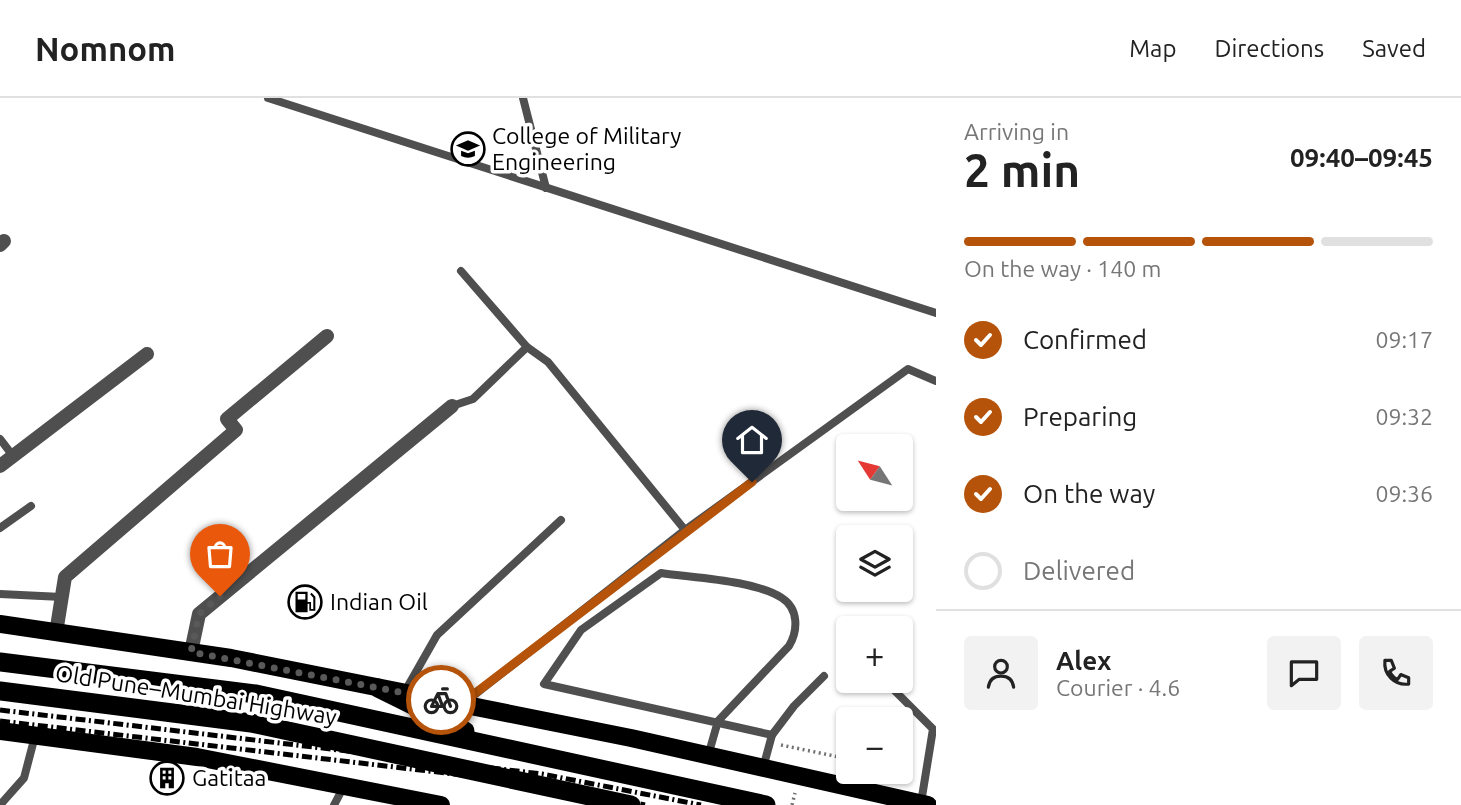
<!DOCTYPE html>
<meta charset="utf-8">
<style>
:root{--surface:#fff;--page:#f2f2f2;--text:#222;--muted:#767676;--line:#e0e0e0;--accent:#b45309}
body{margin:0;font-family:Ubuntu,sans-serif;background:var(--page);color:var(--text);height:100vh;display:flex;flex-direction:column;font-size:26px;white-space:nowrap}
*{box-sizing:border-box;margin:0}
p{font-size:23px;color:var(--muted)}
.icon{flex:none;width:38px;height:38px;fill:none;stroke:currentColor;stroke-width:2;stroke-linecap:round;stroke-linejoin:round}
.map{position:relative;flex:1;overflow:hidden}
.details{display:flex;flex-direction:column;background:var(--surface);width:525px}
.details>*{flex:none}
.needle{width:46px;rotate:306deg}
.buttons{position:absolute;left:836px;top:336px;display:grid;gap:14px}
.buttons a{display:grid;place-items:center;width:77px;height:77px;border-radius:7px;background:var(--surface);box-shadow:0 2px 5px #0004;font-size:35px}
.pin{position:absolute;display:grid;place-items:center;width:60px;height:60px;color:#fff;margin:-72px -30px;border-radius:50% 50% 50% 0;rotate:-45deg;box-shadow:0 0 7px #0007}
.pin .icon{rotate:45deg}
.courier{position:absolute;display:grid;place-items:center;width:70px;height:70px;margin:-35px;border:5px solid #b45309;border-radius:50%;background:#fff;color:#222;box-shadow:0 2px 9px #0007}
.headline em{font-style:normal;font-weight:700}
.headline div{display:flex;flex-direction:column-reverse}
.headline{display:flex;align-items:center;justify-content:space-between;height:119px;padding:0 28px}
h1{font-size:46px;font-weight:700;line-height:52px}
.bar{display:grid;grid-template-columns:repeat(4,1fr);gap:10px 7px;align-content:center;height:84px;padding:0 28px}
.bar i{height:9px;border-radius:5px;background:var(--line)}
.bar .on{background:var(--accent)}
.bar p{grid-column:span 4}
.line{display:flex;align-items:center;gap:18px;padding:0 28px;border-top:2px solid var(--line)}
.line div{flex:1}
.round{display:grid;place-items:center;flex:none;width:74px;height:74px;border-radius:7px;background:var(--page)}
ol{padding:0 28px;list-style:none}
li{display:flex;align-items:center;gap:21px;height:77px}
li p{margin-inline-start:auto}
li .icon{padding:7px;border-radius:50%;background:var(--accent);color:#fff;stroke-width:4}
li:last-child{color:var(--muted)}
li i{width:38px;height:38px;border:4px solid var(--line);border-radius:50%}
header{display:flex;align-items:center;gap:42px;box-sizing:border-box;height:98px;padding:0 35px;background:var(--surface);border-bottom:2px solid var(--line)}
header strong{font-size:33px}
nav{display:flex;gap:38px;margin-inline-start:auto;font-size:24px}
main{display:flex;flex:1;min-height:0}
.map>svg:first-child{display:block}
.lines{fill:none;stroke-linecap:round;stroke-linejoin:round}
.path{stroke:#717171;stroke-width:3.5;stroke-dasharray:2 3.5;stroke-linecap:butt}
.service{stroke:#4f4f4f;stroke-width:8}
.minor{stroke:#4f4f4f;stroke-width:14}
.primary{stroke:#000;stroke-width:18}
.trunk{stroke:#000;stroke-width:19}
.rail{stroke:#000;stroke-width:5;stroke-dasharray:10 3.5 2 3.5;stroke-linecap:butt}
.done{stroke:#595959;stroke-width:7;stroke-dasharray:0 12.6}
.route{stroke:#b45309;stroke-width:9}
.labels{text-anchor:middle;stroke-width:7;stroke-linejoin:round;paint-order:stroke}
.poi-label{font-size:23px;fill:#000;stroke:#fff;text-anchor:start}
.street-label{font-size:23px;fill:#000;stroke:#fff}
</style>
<header>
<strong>Nomnom</strong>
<nav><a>Map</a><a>Directions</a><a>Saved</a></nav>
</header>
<main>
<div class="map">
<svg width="936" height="707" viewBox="0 0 936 707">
<rect width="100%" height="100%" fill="#fff"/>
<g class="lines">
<g class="path">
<polyline points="781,647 849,661"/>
<polyline points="792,707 795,695"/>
</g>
<g class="service">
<polyline points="268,0 936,215"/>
<polyline points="523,0 546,90"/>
<polyline points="527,249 548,264 685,432"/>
<polyline points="452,308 473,301 527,249 461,173"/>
<polyline points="0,341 13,358"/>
<polyline points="0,430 31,408"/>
<polyline points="0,496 62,499"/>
<polyline points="890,588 933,631 921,705"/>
<polyline points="404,595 437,537 561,422"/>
<polyline points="464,605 685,432 908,271 936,283"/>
<path d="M708,658L718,623L789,548C798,533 799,511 782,500C754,482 694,480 661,475L581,532L544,586L772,637"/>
<polyline points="763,670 772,637 794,608 824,578"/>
<polyline points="0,707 24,680 35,638"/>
<polyline points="334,707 344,688"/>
</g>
<g class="minor">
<polyline points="0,147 4,143"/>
<polyline points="0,368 147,256"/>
<polyline points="56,535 65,479 236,332 227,321 327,238"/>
<polyline points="191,554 199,516 452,308"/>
</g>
<g class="primary">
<polyline points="0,526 231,560 631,640 928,707"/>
<polyline points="0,633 197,659 441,707"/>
</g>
<g class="trunk">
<polyline points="0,564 256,596 766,707"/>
<polyline points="378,590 465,633"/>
<polyline points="0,593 251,625 631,707"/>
</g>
<g class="rail">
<polyline points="0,612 542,676 701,707"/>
<polyline points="0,623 540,686 645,707"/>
</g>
</g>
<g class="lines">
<polyline class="done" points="220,498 199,516 191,554 441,602"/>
<polyline class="route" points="441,602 461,606 752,384"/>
</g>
<defs>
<symbol id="university-ring" viewBox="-11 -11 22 22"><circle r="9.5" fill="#fff" stroke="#000" stroke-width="1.5"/><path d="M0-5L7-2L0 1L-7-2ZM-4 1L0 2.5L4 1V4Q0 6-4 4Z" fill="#000"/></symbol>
<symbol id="fuel-ring" viewBox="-11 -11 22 22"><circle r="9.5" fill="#fff" stroke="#000" stroke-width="1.5"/><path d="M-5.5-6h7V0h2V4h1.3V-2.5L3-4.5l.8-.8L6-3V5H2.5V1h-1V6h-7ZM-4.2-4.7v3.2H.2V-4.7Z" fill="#000"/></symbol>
<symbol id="building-ring" viewBox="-11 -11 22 22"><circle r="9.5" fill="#fff" stroke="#000" stroke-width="1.5"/><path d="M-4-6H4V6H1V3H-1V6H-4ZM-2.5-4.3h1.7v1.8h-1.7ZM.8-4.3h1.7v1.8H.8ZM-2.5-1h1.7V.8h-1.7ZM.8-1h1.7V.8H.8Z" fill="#000"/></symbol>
</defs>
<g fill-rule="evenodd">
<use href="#university-ring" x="449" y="32" width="38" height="38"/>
<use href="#fuel-ring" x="286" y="485" width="38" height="38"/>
<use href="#building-ring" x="148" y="661" width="38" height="38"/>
</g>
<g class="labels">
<g class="poi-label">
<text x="492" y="46">College of Military<tspan x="492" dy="26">Engineering</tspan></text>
<text x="330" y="512">Indian Oil</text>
<text x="192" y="688">Gatitaa</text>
</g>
<g class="street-label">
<text transform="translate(196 597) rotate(9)" y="8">Old Pune–Mumbai Highway</text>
</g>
</g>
</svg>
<div class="buttons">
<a><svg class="needle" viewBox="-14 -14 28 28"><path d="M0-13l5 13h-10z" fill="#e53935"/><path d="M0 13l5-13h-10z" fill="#767676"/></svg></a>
<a><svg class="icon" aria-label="layers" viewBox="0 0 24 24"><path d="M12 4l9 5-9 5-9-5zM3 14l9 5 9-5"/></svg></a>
<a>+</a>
<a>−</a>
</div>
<div class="pin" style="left:220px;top:498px;background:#ea580c"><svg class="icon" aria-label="bag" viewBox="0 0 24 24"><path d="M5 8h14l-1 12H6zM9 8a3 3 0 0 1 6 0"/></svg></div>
<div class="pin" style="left:752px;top:384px;background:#1f2937"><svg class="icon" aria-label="home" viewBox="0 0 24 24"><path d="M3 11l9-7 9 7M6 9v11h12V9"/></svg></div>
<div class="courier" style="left:441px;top:602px"><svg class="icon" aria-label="bike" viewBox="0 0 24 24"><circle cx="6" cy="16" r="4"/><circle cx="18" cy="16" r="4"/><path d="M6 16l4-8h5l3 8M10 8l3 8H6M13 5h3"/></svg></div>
</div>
<section class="details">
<div class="headline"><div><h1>2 min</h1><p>Arriving in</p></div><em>09:40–09:45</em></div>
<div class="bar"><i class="on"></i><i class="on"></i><i class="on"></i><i></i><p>On the way · 140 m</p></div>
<ol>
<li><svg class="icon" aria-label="check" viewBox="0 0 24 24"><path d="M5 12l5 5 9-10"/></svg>Confirmed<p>09:17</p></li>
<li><svg class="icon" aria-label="check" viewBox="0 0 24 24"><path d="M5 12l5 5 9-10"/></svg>Preparing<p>09:32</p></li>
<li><svg class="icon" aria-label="check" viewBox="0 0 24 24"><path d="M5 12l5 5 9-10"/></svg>On the way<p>09:36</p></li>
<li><i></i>Delivered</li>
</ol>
<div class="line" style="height:126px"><a class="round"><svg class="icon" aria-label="person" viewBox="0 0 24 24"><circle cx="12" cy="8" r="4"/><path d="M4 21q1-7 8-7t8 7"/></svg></a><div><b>Alex</b><p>Courier · 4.6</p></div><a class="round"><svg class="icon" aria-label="chat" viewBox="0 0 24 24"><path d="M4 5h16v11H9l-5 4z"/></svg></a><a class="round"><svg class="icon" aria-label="phone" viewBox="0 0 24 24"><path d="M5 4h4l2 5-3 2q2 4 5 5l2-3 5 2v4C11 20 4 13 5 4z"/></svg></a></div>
</section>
</main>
